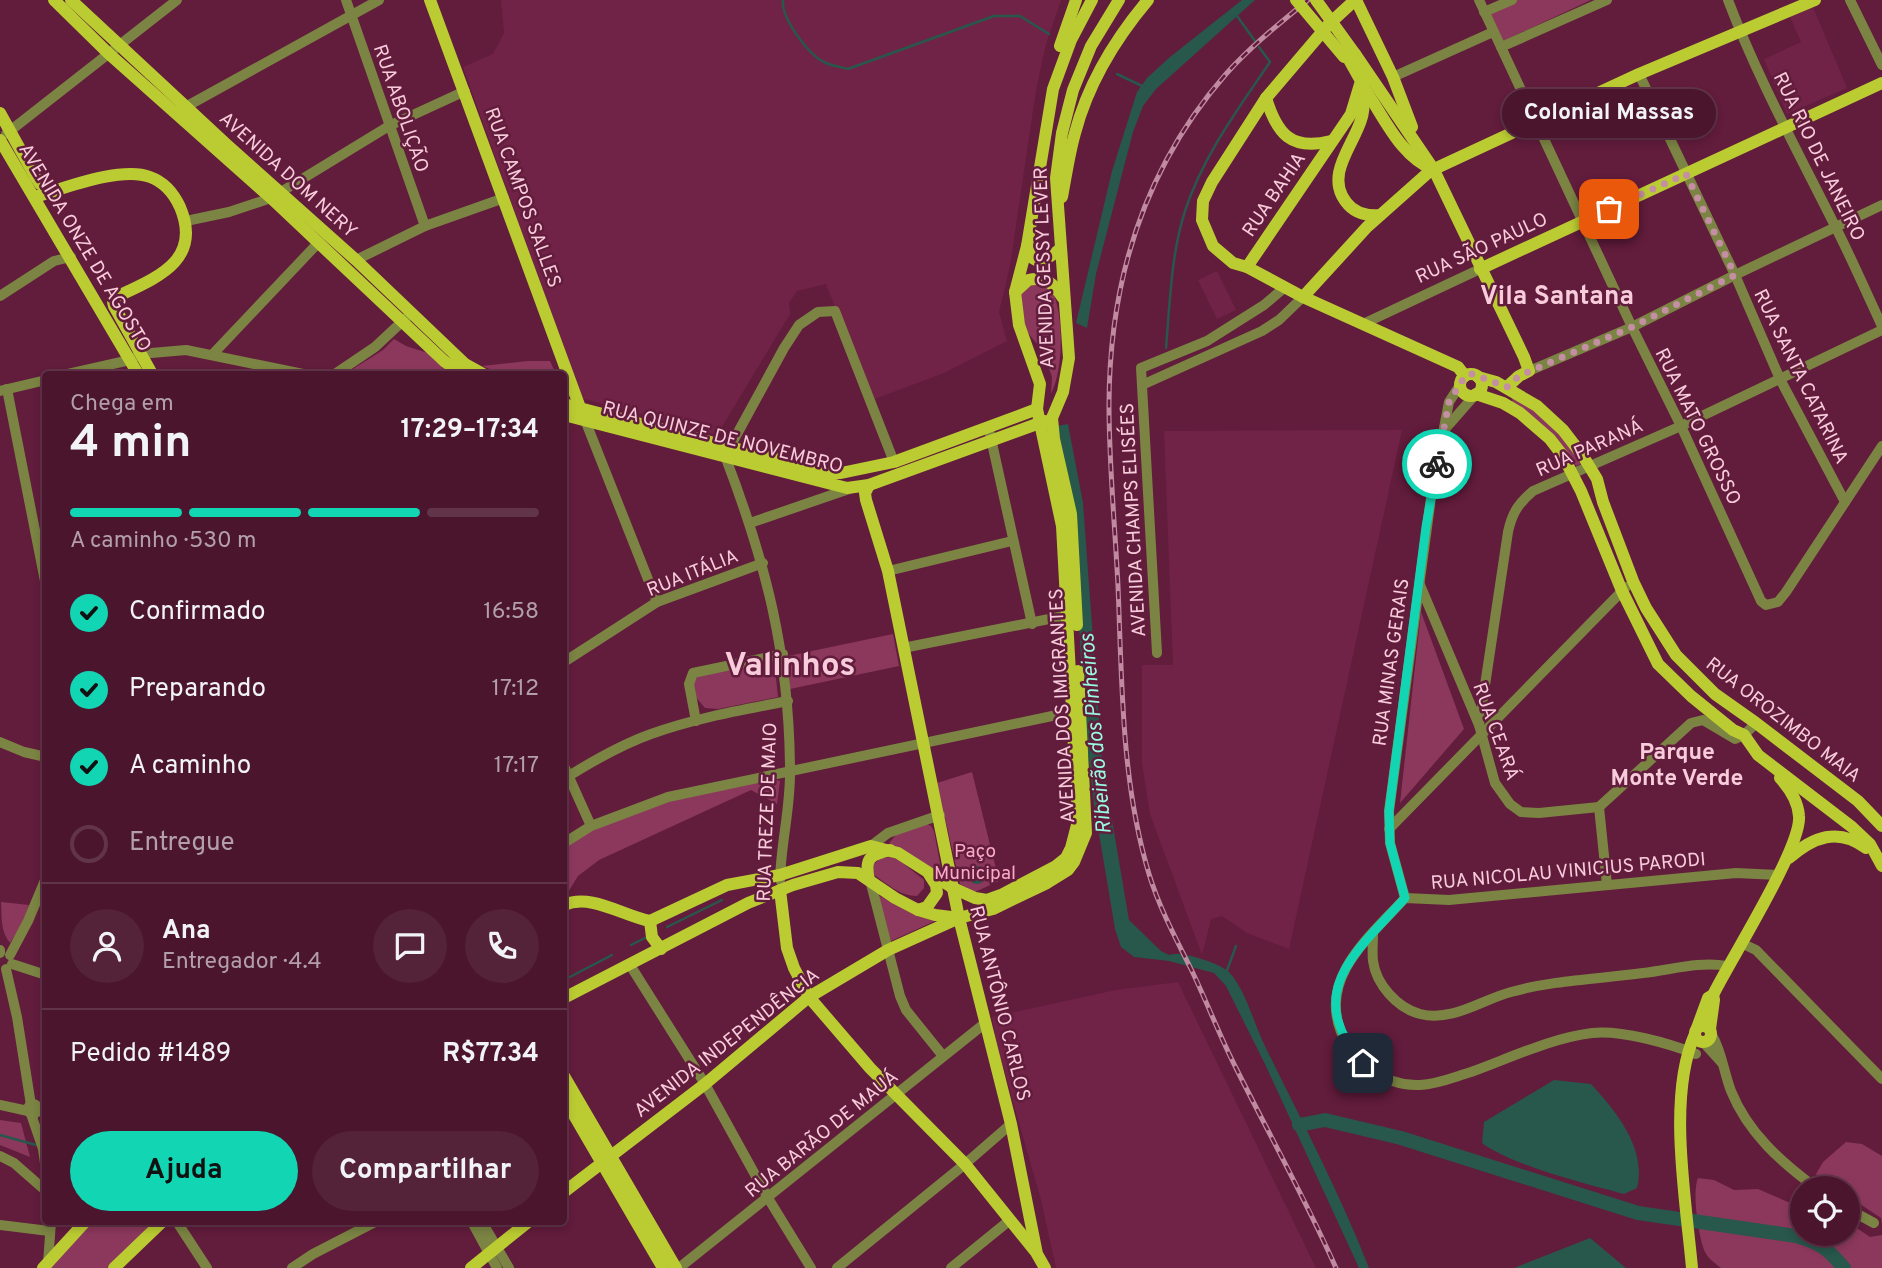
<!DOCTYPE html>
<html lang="pt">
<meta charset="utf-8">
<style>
:root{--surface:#4a152d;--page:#542239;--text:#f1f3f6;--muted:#b29faa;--line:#613449;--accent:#12d5b4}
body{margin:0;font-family:Overpass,sans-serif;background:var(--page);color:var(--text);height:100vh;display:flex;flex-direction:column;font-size:26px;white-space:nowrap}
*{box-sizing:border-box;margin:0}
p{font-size:23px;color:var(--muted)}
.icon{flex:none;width:38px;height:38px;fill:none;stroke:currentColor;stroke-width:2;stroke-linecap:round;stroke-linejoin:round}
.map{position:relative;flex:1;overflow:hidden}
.side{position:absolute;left:42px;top:371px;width:525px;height:854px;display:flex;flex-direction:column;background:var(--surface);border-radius:7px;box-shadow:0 4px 10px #0003,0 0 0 2px var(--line)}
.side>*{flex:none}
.buttons{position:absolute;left:1790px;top:1176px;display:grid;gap:14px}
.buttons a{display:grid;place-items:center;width:70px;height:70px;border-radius:50%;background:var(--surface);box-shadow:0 4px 10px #0003,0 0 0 2px var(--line);font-size:35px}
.pin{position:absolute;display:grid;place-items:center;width:60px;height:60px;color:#fff;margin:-30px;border-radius:14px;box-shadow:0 4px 10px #0006}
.courier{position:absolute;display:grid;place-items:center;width:70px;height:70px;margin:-35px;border:5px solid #12d5b4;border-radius:50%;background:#fff;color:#222;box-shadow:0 2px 9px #0007}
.bubble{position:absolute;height:49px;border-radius:24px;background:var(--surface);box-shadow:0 4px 10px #0003,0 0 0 2px var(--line);font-size:23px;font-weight:700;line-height:49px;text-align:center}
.headline em{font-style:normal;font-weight:700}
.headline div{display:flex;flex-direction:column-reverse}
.headline{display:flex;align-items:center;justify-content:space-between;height:119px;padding:0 28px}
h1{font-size:46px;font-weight:700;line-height:52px}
.bar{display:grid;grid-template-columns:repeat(4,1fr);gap:10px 7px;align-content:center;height:84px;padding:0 28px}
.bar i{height:9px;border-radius:5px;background:var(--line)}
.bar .on{background:var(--accent)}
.bar p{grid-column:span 4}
.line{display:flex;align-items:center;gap:18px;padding:0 28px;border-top:2px solid var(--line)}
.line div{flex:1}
.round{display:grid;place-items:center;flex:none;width:74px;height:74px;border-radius:37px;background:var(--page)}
ol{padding:0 28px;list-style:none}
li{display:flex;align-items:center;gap:21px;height:77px}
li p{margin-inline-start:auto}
li .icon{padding:7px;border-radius:50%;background:var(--accent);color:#111;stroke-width:4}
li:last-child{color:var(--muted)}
li i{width:38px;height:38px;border:4px solid var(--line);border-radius:50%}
.button{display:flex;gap:14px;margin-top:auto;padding:14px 28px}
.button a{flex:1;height:80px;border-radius:42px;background:var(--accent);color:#111;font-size:28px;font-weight:700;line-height:80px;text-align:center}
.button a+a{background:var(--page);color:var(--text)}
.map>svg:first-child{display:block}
.built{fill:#712347}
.green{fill:#8c385c}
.water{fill:#28574c}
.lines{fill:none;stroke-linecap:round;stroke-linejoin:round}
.stream{stroke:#28574c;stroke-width:2.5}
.river{stroke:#28574c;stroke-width:14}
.minor{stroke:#7b8443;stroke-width:10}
.major{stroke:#bbcc32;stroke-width:12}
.rail-casing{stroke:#c08aa0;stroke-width:5}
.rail{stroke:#621c3c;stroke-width:2.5;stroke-dasharray:8;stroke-linecap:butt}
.major-bridge{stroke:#bbcc32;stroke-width:12}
.done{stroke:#c48ea3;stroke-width:7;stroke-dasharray:0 12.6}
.route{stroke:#12d5b4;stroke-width:9}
.labels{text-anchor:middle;stroke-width:5;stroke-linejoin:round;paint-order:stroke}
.street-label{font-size:19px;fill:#f8ccdb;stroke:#621c3c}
.park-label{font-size:19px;fill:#fbaac8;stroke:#621c3c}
.water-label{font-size:21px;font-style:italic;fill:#97fbe1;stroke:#621c3c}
.quarter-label{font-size:23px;font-weight:bold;fill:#f8ccdb;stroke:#621c3c}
.district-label{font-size:26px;font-weight:bold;fill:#f8ccdb;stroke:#621c3c}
.town-label{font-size:33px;font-weight:bold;fill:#f8ccdb;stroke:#621c3c}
</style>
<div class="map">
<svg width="1882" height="1268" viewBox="0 0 1882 1268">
<rect width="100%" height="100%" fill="#621c3c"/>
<g class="built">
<polygon points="501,0 1061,0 1046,44 1036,90 1010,266 999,312 1007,341 944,373 872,400 826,284 797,291 789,303 790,314 717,435 581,398 463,67 493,54 504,33"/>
<polygon points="1813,7 1847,88 1787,114 1764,59 1801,42 1790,17"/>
<polygon points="1217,271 1236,310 1217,319 1198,280"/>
<polygon points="1402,430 1289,949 1247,933 1222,916 1211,919 1202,955 1150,814 1142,763 1142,665 1173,665 1164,431"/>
<polygon points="1178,982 1316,1268 1056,1268 1041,1200 996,1042 992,1017 1116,990"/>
</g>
<g class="green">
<polygon points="1514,0 1591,0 1501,42 1486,12"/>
<path d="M1042,283L1052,290C1064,316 1064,368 1051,394L1052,377L1043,351L1028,333L1021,318V295L1029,285Z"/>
<polygon points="394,339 406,346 428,353 453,374 345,374 383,350"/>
<polygon points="528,361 550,361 556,374 502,374 482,366"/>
<path d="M1514,396C1547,420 1559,430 1581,464L1576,466L1556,436L1511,402L1513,400L1511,399Z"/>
<polygon points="1421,612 1464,729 1400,803"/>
<polygon points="893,634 899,666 790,689 788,656"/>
<polygon points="774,659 778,697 718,709 705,708 693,694 694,682 698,675"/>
<polygon points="972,772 999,881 975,892 960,884 937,783"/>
<path d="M773,779L780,781L777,804L751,790L599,860L578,876L567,894L564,896V847C625,807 701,792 773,779Z"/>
<polygon points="927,824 931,826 934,831 942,874 939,874 889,843 896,835"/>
<path d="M890,857L899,860L924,880V888L917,896C900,896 887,884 873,874V865L881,858Z"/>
<polygon points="876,894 917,916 935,921 891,941"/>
<path d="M1,902L29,905L22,924L10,943C0,931 2,916 1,902Z"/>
<polygon points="0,1120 21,1123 30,1157 0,1145"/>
<path d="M1846,1142L1862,1144L1882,1156V1224L1881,1218L1848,1196V1188C1832,1188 1826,1188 1816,1174L1823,1162Z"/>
<path d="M1698,1178L1714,1180L1734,1190L1758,1189L1795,1205L1802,1204V1234H1848V1222L1870,1237L1882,1235V1268H1721C1713,1262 1706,1257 1703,1247C1698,1231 1692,1192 1698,1178Z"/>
<polygon points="88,1222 154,1222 107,1268 46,1268"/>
</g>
<g class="water">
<polygon points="1242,0 1255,0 1156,89 1143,106 1133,132 1096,274 1087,328 1076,323 1112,171 1137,92 1147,78 1170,57"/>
<path d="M1068,424L1083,503L1102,761L1129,920L1161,951L1169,955C1180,950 1220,963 1229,972C1246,991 1253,1021 1264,1044C1300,1118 1339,1191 1369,1268H1359L1264,1062L1226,986L1214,973L1169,961L1134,957L1121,947L1115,929L1094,804L1084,719L1073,503L1057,426Z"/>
<circle cx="977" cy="875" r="9"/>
<path d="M1554,1080L1591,1084C1616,1111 1647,1149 1637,1188L1624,1194C1586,1184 1511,1165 1482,1143L1484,1122Z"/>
<polygon points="1590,1238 1626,1268 1514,1268"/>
</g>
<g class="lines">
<g class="stream">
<path d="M783,0C781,18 809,56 826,63C833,66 841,67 848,69L994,16H1020L1049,34"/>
<polyline points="1237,16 1255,41"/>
<polyline points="1117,74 1142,86"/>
<path d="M1166,348C1170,302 1171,255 1185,211C1203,156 1238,109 1270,62L1259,47"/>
<polyline points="667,927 722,900"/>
<polyline points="631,945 645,938"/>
<polyline points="1226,973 1236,946"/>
<polyline points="564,980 612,955"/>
<polyline points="0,1135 36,1145"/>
</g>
<path class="river" d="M1299,1125L1325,1120L1401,1138L1638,1213L1796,1236C1821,1243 1828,1249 1844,1268"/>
<g class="minor">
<polyline points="346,0 425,226"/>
<polyline points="1479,0 1632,327 1681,426 1761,601 1766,605 1778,602 1786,592 1882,446"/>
<path d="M1728,0C1757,77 1797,150 1834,224C1851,257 1866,292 1882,326"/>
<polyline points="1850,0 1882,65"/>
<polyline points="1484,12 1512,0"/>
<polyline points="1501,47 1607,0"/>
<polyline points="1639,74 1735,275 1780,379 1845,502"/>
<polyline points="1393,77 1493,32"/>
<polyline points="180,110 379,0"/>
<polyline points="6,134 177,0"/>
<polyline points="186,221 229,212 271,198 389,126 465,91"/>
<polyline points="356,260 425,226 504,198"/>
<polyline points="0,296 54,261 71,257"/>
<polyline points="1363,324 1480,269"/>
<polyline points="212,355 319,242"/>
<polyline points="1529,371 1632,327 1735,275 1882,205"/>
<polyline points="68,374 130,360 140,354 186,350 303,374"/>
<polyline points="335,374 375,347 406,318"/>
<polyline points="1142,385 1262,331 1279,320 1303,297"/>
<polyline points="7,389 46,586"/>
<polyline points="0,391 46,380"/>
<polyline points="585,420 657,602"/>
<polyline points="1446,428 1474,396"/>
<polyline points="990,434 1032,624"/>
<polyline points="750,523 852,488"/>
<polyline points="888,571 1012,541"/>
<polyline points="1420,585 1479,725 1495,783 1510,804 1521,812 1539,813 1599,807 1691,723 1703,720 1735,739 1744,735 1756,723"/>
<polyline points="903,648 1074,614"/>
<polyline points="1157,653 1141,368 1207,341 1264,305 1284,288"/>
<polyline points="564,662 657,602 763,563"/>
<polyline points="696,721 689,684 693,673 783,654"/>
<path d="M1479,725L1508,532C1512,513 1518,504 1533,491L1681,426L1882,330"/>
<polyline points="0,742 24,752 46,757"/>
<polyline points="564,766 591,826"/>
<path d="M564,779C591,762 620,745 651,734C695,718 742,710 788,701"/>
<polyline points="1599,807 1607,885"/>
<polyline points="1389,829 1626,587"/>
<polyline points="564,843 591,826 668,797 1071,712"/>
<polyline points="871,846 888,833 940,815"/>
<path d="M780,880C781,842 791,806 790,768C789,653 766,563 725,456L784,348L799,325L818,312L835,311L894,462"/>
<polyline points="870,880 900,996 906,1010 943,1056"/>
<polyline points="1405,898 1390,843 1389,811 1432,490 1449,402 1460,385"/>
<path d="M1373,934C1373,943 1372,952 1373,961C1376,984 1397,1008 1420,1014C1453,1022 1481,1000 1511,992C1554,980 1599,979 1643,973C1671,970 1699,961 1727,966"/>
<polyline points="1741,943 1756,950 1882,1079"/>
<polyline points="0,950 0,953"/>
<polyline points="10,955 28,921 46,878"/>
<polyline points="12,964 46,975"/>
<polyline points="630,965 705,1084 768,1198 811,1268"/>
<polyline points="6,969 17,1017 31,1105"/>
<path d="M1712,1035C1722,1052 1724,1073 1731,1091C1748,1133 1781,1162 1816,1188"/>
<polyline points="1703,1042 1722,1063"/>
<path d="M1696,1054C1668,1043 1622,1030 1592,1033C1551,1038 1510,1058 1471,1072C1454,1077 1438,1084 1420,1085C1402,1086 1384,1079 1370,1069C1357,1059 1347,1047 1341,1032C1319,976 1371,936 1405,898L1449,900L1736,873L1778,875"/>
<circle cx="33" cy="1109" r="5"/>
<polyline points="0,1105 28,1111"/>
<polyline points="31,1114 43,1149 46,1170"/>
<polyline points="0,1156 14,1163 46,1191"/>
<polyline points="1848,1209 1874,1223"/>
<polyline points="177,1222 207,1268"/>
<polyline points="472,1222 497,1268"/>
<polyline points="482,1222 509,1268"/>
<polyline points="0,1225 49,1231"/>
<polyline points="48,1263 51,1222"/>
<polyline points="292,1268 313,1254 375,1222"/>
<polyline points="679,1268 984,1024"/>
<polyline points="837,1268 965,1164 1011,1124"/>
<polyline points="951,1268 1010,1220"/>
</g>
<g class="major">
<polyline points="54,0 108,53 271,198 444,361 463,374"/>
<polyline points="71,0 227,145 356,260 465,364 483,374"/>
<polyline points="430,0 582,413"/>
<polyline points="1355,0 1329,24 1266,98 1212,182 1203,201 1202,220 1213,246 1233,263 1247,267 1303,297 1458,367 1465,376"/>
<polyline points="1356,0 1393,77 1412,127"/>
<polyline points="1060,46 1076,0"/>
<polyline points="1355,54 1434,170 1524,357 1529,371 1519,376 1507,387"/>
<path d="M1364,87C1364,99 1365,109 1361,120C1353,146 1325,175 1346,202C1354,213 1367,216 1380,215"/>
<path d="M1366,91C1385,119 1401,157 1434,170"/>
<path d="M1266,98C1277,134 1291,151 1331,141"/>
<polyline points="0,113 36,178 40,184 52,192"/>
<polyline points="0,140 138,374"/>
<path d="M35,197C65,188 121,166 150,177C164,182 174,194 180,207C203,261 156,278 116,297"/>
<path d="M1062,197C1066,176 1069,154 1075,133C1088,84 1116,38 1148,0"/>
<path d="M1027,246C1032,269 1047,260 1060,249"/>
<polyline points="1247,267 1351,114 1361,81 1347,56"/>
<polyline points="1480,269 1882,83"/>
<path d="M1015,292L1028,280C1046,276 1054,284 1063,298"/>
<polyline points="116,297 113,302 114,306 152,374"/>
<polyline points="1303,297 1367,227 1430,171 1639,74 1815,0"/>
<circle cx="1471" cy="385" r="11"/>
<polyline points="1478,377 1496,382 1537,406 1563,430 1583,456 1597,479 1603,502 1633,581 1646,608 1676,655 1715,694 1756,723 1858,801 1882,826"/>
<polyline points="1476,394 1503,403 1520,413 1550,439 1563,456 1581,491 1622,591 1658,664 1691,696 1733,730 1744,735 1758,755 1852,827 1870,844 1882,866"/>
<polyline points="564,404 830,473 841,473 894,462 1037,409"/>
<polyline points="564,415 847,488 869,485 1045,421"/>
<polyline points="1052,418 1054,439 1071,514 1077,625"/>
<polyline points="1052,418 1063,392 1069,358 1056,178 1062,133 1073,90 1091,46 1119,0"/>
<polyline points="869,485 865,493 866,500 888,571 959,918 1011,1124 1037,1254 1045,1268"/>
<path d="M1789,858C1813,837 1838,827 1866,848"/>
<path d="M869,880C864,858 870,855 890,850"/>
<polyline points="780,890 787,948 794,968 809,997 870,1068 965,1164 1035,1251"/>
<path d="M564,905C591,893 623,916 650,921L727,885L780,875L871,846L898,853L953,888L975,898L987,900L1001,895L1056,866L1066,858L1071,848L1078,821L1062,526L1037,409L1040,384L1019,325L1015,292L1027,246L1053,89L1071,40L1092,0"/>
<polyline points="918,910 927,907 937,893 936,885 929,874"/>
<polyline points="650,921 652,937 661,949"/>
<polyline points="564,998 748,903 793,885 838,872 858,873 895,898 918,910 935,915 959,918 993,909 1047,883 1068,870 1074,862 1086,833 1078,671"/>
<circle cx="1703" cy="1034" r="8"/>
<path d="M1697,1028L1708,998L1713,995C1730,960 1802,847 1799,816C1798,801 1790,789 1780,778"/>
<polyline points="1710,1029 1714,1000 1713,995"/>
<polyline points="564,1076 676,1268"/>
<polyline points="564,1098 663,1268"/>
<polyline points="564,1192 705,1084 809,997 888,950 959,918"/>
<polyline points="43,1268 85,1222"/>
<polyline points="114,1268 162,1222"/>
<polyline points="471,1268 528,1222"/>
<path d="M1692,1268C1686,1200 1667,1096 1695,1034"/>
</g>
<defs>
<path id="rail" d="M1308,0C1280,23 1251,46 1226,74C1144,168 1109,282 1109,406C1109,465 1115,526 1118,586C1122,681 1121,781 1149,874C1159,907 1176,939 1191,969C1207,1002 1220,1037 1237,1070C1270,1136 1306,1200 1336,1268"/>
</defs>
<use href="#rail" class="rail-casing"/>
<use href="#rail" class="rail"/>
<g class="major-bridge">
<polyline points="1296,0 1344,57"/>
<polyline points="1316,0 1355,54"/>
</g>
</g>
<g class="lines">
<polyline class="done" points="1437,464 1449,402 1465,376 1472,374 1507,387 1519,376 1632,327 1735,275 1686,174 1609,209"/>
<path class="route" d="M1363,1063C1301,993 1357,951 1405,898L1390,843L1389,811L1426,527L1437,464"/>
</g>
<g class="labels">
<g class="street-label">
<text transform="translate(402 108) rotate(71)" y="7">RUA ABOLIÇÃO</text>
<text transform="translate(1820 156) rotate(64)" y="7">RUA RIO DE JANEIRO</text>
<text transform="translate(289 174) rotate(42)" y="7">AVENIDA DOM NERY</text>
<text transform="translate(1273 194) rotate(-56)" y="7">RUA BAHIA</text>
<text transform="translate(524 197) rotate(70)" y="7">RUA CAMPOS SALLES</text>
<text transform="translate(86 247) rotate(59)" y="7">AVENIDA ONZE DE AGOSTO</text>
<text transform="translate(1481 247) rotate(-25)" y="7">RUA SÃO PAULO</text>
<text transform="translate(1043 268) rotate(-92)" y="7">AVENIDA GESSY LEVER</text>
<text transform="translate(1802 376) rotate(64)" y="7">RUA SANTA CATARINA</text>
<text transform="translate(1699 426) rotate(64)" y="7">RUA MATO GROSSO</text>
<text transform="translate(723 436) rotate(14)" y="7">RUA QUINZE DE NOVEMBRO</text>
<text transform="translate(1589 447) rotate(-24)" y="7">RUA PARANÁ</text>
<text transform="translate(1132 520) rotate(-93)" y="7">AVENIDA CHAMPS ELISÉES</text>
<text transform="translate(692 572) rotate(-22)" y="7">RUA ITÁLIA</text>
<text transform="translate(1390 662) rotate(-82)" y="7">RUA MINAS GERAIS</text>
<text transform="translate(1061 706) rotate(-93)" y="7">AVENIDA DOS IMIGRANTES</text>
<text transform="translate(1784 719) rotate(38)" y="7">RUA OROZIMBO MAIA</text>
<text transform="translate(1497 731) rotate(70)" y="7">RUA CEARÁ</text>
<text transform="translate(766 812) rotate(-88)" y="7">RUA TREZE DE MAIO</text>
<text transform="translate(1568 870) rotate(-5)" y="7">RUA NICOLAU VINICIUS PARODI</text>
<text transform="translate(1001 1003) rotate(76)" y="7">RUA ANTÔNIO CARLOS</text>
<text transform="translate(726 1042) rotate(-38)" y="7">AVENIDA INDEPENDÊNCIA</text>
<text transform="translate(821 1133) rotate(-39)" y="7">RUA BARÃO DE MAUÁ</text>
</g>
<g class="park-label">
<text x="975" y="857">Paço<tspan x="975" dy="22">Municipal</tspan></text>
</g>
<g class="water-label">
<text transform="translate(1095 734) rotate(-95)" y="7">Ribeirão dos Pinheiros</text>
</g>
<g class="quarter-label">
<text x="1677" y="759">Parque<tspan x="1677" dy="26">Monte Verde</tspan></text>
</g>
<g class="district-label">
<text x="1557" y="304">Vila Santana</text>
</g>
<g class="town-label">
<text x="790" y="675">Valinhos</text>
</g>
</g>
</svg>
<div class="buttons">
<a><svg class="icon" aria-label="locate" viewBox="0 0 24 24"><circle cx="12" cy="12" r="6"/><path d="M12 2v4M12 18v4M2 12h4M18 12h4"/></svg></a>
</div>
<div class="pin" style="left:1609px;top:209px;background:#ea580c"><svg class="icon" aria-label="bag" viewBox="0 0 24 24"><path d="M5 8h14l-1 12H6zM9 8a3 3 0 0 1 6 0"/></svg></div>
<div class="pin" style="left:1363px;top:1063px;background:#1f2937"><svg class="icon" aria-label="home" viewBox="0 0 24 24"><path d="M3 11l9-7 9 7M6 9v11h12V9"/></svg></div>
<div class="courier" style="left:1437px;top:464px"><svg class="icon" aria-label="bike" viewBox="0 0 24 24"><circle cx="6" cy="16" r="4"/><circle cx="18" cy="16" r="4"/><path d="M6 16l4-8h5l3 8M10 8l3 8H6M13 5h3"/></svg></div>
<div class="bubble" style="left:1502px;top:89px;width:214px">Colonial Massas</div>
<section class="side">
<div class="headline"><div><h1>4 min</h1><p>Chega em</p></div><em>17:29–17:34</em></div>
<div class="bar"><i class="on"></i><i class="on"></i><i class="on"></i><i></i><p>A caminho · 530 m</p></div>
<ol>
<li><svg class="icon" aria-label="check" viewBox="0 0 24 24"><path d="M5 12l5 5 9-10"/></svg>Confirmado<p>16:58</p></li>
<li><svg class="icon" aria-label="check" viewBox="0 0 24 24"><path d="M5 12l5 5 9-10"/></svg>Preparando<p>17:12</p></li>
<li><svg class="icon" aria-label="check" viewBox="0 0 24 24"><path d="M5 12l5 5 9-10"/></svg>A caminho<p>17:17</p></li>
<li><i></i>Entregue</li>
</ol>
<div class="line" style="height:126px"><a class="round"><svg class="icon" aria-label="person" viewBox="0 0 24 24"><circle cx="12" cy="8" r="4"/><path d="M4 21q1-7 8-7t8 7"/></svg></a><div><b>Ana</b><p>Entregador · 4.4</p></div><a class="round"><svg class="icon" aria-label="chat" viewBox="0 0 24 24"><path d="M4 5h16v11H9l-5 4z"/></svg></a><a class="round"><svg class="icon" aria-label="phone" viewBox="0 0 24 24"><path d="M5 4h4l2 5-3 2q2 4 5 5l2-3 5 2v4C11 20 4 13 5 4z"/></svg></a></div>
<div class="line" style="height:91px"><div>Pedido #1489</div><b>R$77.34</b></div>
<div class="button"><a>Ajuda</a><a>Compartilhar</a></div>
</section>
</div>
